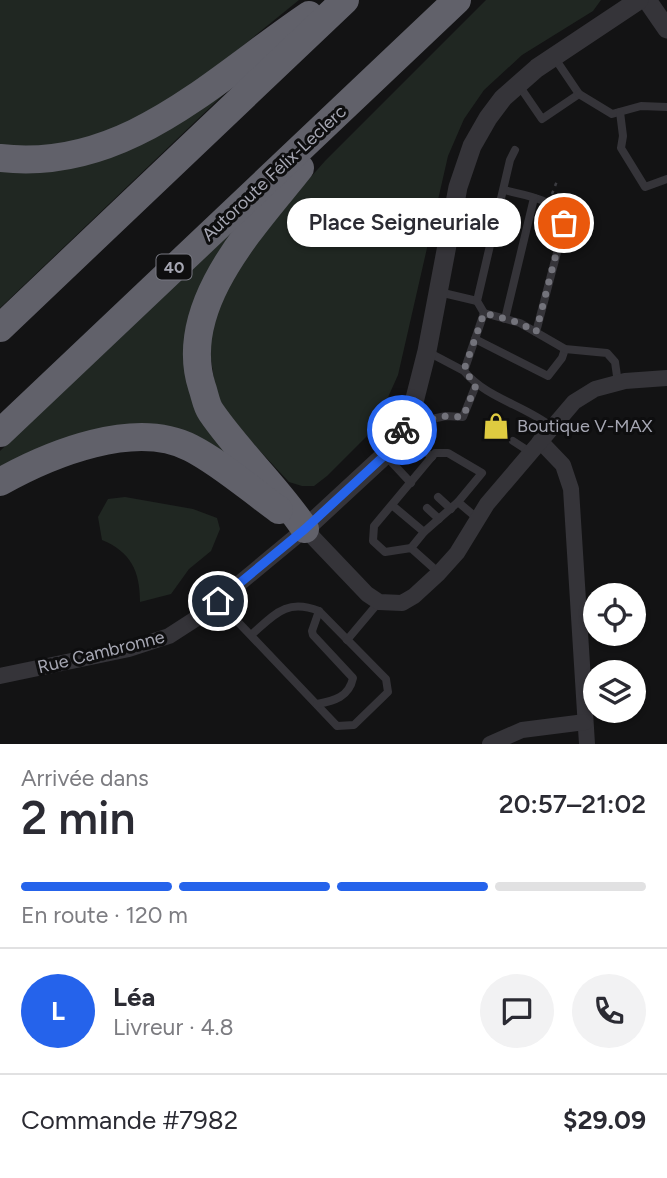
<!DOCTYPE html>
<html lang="fr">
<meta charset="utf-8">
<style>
:root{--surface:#fff;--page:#f2f2f3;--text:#2b2b33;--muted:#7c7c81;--line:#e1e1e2;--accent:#2563eb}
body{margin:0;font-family:Figtree,sans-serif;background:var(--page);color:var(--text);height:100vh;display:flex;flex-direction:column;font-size:26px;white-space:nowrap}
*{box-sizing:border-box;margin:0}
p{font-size:23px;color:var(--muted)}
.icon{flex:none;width:38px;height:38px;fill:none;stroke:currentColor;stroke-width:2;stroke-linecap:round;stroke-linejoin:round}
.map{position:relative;height:744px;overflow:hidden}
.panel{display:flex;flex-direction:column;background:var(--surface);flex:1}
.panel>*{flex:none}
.buttons{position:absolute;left:583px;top:583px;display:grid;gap:14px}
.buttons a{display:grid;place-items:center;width:63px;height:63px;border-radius:50%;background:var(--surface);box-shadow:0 2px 5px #0004;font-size:35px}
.pin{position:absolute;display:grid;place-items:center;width:60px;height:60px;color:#fff;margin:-30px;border:4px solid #fff;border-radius:50%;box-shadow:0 2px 7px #0007}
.courier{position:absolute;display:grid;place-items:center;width:70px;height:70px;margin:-35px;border:5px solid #2563eb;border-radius:50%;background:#fff;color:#222;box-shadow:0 2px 9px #0007}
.bubble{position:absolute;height:49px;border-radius:24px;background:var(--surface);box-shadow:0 2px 5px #0004;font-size:23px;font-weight:600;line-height:49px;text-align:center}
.overview em{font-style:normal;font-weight:600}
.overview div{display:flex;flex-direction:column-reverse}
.overview{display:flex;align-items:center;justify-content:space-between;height:119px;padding:0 21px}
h1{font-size:46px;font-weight:600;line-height:52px}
.bar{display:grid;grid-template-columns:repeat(4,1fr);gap:10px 7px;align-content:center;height:84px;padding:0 21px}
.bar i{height:9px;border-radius:5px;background:var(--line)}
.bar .on{background:var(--accent)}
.bar p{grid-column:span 4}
.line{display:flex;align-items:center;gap:18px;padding:0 21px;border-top:2px solid var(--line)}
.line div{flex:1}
.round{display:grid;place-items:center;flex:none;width:74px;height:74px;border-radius:37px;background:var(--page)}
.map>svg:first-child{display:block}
.green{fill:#202722}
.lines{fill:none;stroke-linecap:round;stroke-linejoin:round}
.path{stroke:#3b3b40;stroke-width:2.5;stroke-dasharray:3.5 5;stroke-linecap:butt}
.service{stroke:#353439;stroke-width:8}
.minor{stroke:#353439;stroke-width:16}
.tertiary{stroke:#353439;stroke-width:19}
.motorway{stroke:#61616a;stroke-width:28}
.done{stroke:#73737b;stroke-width:7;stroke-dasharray:0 12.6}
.route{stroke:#2563eb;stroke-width:9}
.labels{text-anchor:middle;stroke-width:6;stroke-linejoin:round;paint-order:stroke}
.shield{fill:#0e0e0f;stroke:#787982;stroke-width:2}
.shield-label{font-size:16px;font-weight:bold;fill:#a6a7b3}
.street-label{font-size:18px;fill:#a6a7b3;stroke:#0e0e0f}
.poi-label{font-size:18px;fill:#a6a7b3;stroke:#0e0e0f;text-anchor:start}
</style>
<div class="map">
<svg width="667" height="744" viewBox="0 0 667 744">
<rect width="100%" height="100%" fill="#131314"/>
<g class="green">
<polygon points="0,0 299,0 181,96 94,141 0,150"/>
<polygon points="486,0 601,0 593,11 522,55 484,90 464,119 448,156 398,375 380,415 366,437 327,476 314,486 302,486 289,482 234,423 216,394 208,338 218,304 263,231 325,161"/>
<polygon points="244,75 0,308 0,166 43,168"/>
<polygon points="249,213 189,341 246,464 180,433 0,473 0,451"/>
<path d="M125,497L193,509L217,518L220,529L211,551L189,569L171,594L140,602C140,571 131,552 102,540L98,517L108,499Z"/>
</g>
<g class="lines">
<polyline class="path" points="552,194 557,181"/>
<g class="service">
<polyline points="518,84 542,119 579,94 554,57"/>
<polyline points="579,94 612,114 641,106 667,107"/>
<polyline points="620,112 623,136 621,148 645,187 667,179"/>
<path d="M504,190C523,195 552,198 563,217V230L536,332"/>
<polyline points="439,292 477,301"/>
<polyline points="484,313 477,301 510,160 515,150"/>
<polyline points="505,319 534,198"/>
<polyline points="475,339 548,376 562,358 565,349"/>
<polyline points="428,352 464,371 484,313 520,323 565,349 607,353 615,362 618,383"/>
<path d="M464,371C486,398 524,405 552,427"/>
<polyline points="411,418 422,421 446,416 463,417 476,385"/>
<polyline points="401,432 432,457"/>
<polyline points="513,441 530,452"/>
<polyline points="385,455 411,483"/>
<polyline points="438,497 451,509"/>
<polyline points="393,506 424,532"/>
<polyline points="427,508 439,519"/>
<polyline points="411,548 424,532 458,502"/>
<polyline points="439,573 411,548 385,552 373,541 374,526 435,453 448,453 482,473 458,502 478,519"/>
<path d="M218,601L337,726L354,725L388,692L386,679L319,611C286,598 274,615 251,635"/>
<polyline points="347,640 379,602"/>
<path d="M317,704C334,701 349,697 353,678L313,635L312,631L319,611"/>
</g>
<g class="minor">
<polyline points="540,441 563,465 571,489 587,744"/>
<polyline points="0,676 129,649 169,636 200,616 305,529 367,594 379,602 402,603 414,596 439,573 457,553 487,504 574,402 595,389 625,381 667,378"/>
<polyline points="490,744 522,730 585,722"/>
</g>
<g class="tertiary">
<polyline points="647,0 667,29"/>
<polyline points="305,529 385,455 410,418 427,351 458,187 472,146 488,118 503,98 537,68 639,0"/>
</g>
<g class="motorway">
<path d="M0,158C125,173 214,79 309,15"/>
<path d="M300,168C254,226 176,306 202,387C205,395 206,405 211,412C239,453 277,487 305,529"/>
<polyline points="0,328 345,0"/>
<polyline points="0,433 457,0"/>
<path d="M0,482C50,454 135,419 191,448C222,464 251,490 279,510"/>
</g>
</g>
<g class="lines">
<polyline class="done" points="402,430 410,418 422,421 446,416 463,417 476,385 464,370 484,313 520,323 536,332 564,223"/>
<polyline class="route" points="218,601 305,529 385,455 402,430"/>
</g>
<defs>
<symbol id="shop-bare" viewBox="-9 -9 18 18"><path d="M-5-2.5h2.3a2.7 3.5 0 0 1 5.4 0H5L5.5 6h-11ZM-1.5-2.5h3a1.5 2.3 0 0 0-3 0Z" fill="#dfcb40" stroke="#0e0e0f" stroke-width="2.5" paint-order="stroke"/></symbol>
</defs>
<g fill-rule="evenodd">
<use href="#shop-bare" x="477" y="407" width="38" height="38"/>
</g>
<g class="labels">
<rect class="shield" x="156.5" y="254.5" width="35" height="25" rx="5"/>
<g class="shield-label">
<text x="174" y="273">40</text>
</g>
<g class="street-label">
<text transform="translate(274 173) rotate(-43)" y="6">Autoroute Félix-Leclerc</text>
<text transform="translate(101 652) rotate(-14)" y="6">Rue Cambronne</text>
</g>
<g class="poi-label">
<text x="517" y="432">Boutique V-MAX</text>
</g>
</g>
</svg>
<div class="buttons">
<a><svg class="icon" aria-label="locate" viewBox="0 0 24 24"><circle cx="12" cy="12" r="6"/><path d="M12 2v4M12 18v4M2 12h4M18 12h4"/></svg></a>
<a><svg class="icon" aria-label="layers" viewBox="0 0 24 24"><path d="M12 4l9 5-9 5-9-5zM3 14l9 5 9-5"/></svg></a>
</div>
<div class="pin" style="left:564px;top:223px;background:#ea580c"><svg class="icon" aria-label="bag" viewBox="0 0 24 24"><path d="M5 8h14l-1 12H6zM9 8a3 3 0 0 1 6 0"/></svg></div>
<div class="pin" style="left:218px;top:601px;background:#1f2937"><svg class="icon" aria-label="home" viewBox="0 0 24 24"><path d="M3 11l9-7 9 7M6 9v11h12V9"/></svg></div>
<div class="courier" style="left:402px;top:430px"><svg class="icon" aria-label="bike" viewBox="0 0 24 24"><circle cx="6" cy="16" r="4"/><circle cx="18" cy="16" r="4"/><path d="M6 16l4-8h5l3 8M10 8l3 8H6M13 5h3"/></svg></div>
<div class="bubble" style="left:287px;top:198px;width:234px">Place Seigneuriale</div>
</div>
<section class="panel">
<div class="overview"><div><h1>2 min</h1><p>Arrivée dans</p></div><em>20:57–21:02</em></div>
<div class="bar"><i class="on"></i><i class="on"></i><i class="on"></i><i></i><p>En route · 120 m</p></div>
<div class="line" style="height:126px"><b class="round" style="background:var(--accent);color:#fff">L</b><div><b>Léa</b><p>Livreur · 4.8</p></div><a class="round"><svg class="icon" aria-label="chat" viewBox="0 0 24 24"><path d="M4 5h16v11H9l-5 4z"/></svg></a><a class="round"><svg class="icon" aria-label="phone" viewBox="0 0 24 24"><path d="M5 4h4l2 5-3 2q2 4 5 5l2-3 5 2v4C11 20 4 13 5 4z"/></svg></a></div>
<div class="line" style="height:91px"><div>Commande #7982</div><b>$29.09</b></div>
</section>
